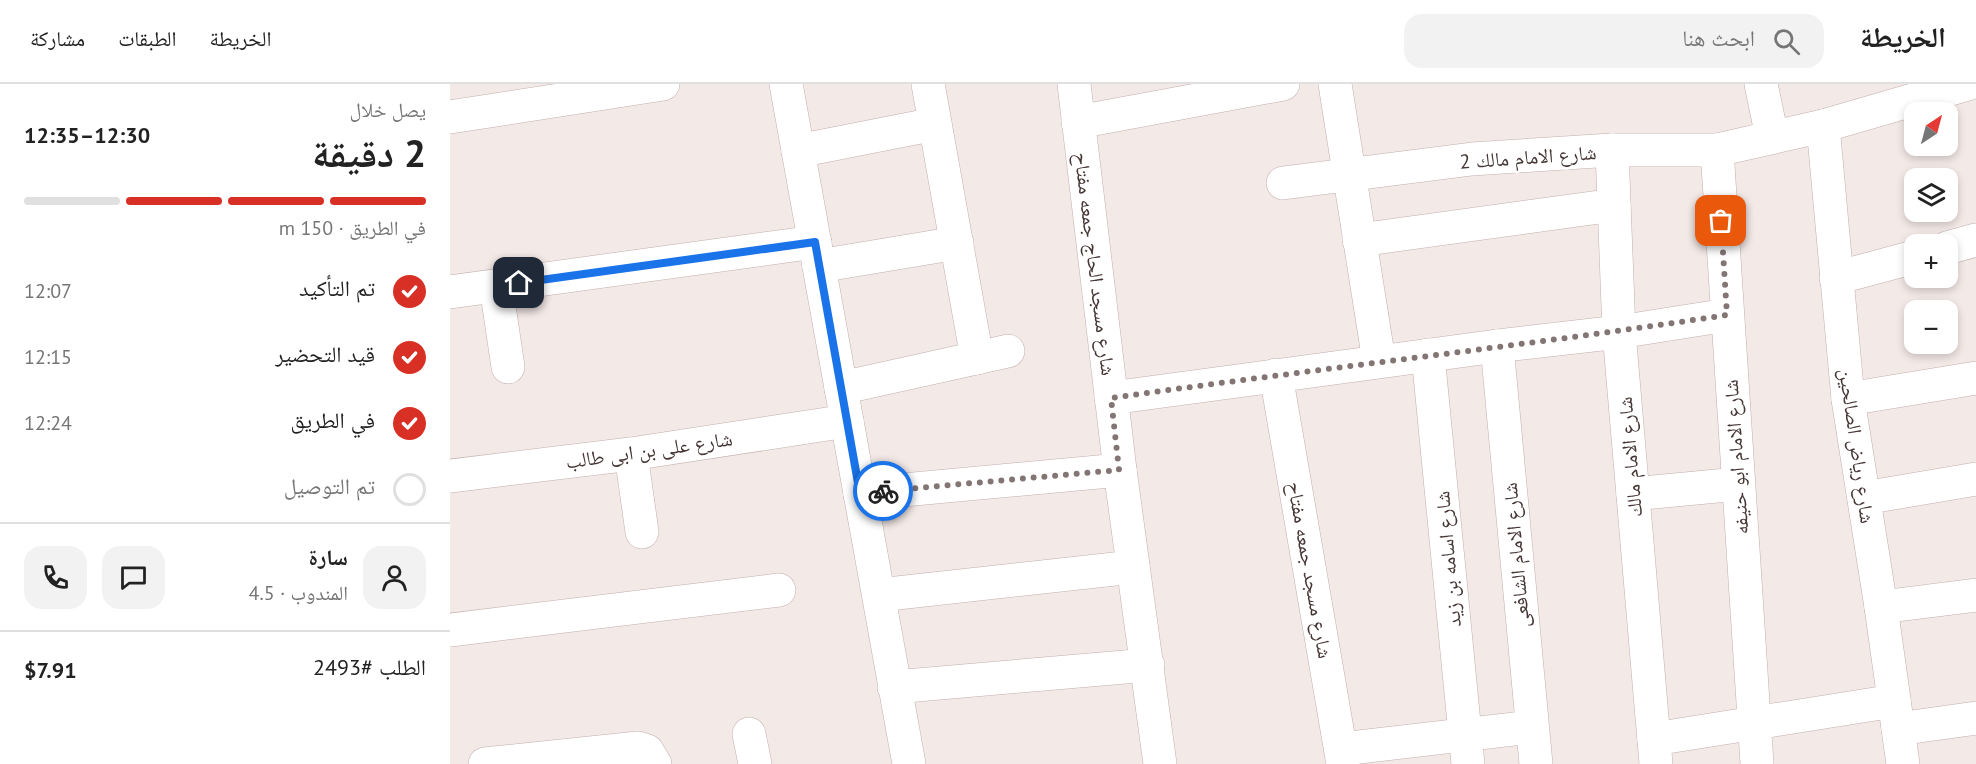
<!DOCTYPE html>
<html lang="ar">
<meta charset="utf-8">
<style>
:root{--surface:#fff;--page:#f2f2f2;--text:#222;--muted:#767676;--line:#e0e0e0;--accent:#d93025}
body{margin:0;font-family:"PT Sans","Noto Naskh Arabic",sans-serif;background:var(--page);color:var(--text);direction:rtl;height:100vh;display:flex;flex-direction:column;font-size:22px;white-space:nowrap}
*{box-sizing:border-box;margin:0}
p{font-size:20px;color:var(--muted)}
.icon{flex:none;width:33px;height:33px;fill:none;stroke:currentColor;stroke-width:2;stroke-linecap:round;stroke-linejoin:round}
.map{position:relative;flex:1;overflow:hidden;direction:ltr}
.sheet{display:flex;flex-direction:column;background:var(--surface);width:450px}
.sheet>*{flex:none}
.needle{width:39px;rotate:36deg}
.fabs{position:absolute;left:1454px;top:18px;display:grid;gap:12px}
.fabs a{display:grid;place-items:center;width:54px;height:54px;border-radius:12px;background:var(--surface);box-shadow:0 3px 9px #0003;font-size:30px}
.pin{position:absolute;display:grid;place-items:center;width:51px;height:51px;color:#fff;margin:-26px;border-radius:12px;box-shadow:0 3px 9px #0006}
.courier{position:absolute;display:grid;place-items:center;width:60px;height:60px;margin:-30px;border:4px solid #1a73e8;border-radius:50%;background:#fff;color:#222;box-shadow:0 2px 8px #0007}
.head em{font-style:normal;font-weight:800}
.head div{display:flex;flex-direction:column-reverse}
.head{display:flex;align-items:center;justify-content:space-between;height:102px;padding:0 24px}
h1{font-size:39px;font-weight:800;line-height:45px}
.bar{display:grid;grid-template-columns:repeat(4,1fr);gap:9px 6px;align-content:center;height:72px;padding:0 24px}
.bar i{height:8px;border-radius:4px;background:var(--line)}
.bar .selected{background:var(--accent)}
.bar p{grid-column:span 4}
.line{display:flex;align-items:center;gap:15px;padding:0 24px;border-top:2px solid var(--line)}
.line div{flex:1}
.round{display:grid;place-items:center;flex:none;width:63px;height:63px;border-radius:18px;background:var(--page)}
ol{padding:0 24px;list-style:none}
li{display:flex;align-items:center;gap:18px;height:66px}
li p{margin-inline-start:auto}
li .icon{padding:6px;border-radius:50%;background:var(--accent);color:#fff;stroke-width:4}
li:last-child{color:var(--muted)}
li i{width:33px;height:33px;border:3px solid var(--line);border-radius:50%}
header{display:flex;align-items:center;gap:36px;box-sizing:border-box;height:84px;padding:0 30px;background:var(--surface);border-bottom:2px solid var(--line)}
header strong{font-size:28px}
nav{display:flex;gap:33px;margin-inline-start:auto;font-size:21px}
.search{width:420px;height:54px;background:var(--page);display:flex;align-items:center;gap:15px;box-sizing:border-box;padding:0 21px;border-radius:18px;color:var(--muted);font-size:22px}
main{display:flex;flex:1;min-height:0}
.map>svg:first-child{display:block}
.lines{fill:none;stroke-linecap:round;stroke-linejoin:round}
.minor-casing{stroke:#c2afad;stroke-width:34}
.minor{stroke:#fff;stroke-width:33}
.done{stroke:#837574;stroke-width:6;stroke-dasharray:0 10.8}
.route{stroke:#1a73e8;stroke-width:8}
.labels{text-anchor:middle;stroke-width:5;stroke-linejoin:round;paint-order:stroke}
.street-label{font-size:20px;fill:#463736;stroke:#fff}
</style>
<header>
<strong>الخريطة</strong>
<div class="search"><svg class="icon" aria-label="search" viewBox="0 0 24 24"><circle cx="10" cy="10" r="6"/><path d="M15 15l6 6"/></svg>ابحث هنا</div>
<nav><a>الخريطة</a><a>الطبقات</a><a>مشاركة</a></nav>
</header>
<main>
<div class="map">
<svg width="1526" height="680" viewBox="0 0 1526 680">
<rect width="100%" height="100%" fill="#f3e9e7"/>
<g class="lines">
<defs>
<g id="minor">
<polyline points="336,0 459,680"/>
<polyline points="478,0 527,274"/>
<polyline points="624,0 670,386 710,680"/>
<polyline points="885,0 929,277"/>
<polyline points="1311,0 1322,53"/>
<polyline points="0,33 213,0"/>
<polyline points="628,38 833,0"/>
<polyline points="1373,42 1398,315 1431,523 1453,680"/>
<polyline points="1162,66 1169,248 1206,680"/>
<polyline points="1267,66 1307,680"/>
<polyline points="348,67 485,40"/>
<polyline points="833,99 1022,75 1162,66 1267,66 1373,42 1518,0"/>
<polyline points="909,156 1164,121"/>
<polyline points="1497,164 1526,156"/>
<polyline points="369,182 507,159"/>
<polyline points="1386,194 1464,173"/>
<polyline points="46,202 58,283"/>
<polyline points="0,208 365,158"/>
<polyline points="1047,262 1086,680"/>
<polyline points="978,271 1018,680"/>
<polyline points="826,291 893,680"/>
<polyline points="391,304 558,267"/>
<polyline points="661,314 1047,262 1169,248 1277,231"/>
<polyline points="1398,315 1526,294"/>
<polyline points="181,370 192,448"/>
<polyline points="0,392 181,370 397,337"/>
<polyline points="410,410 670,386"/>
<polyline points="1183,410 1288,400"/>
<polyline points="1414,414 1526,395"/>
<polyline points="429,511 683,483"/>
<polyline points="1431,523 1526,511"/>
<polyline points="0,546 329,506"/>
<polyline points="444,603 698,581"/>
<polyline points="1448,645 1526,634"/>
<polyline points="299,650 305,680"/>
<polyline points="1204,655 1444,617"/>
<polyline points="892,665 1082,643"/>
<polyline points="35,680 188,664 197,667 205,680"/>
</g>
</defs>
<use href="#minor" class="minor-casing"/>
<use href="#minor" class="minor"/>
</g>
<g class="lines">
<path class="done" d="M433,407L669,386L661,314C866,285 1072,262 1277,231L1271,137"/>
<polyline class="route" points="69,199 365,158 410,410 433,407"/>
</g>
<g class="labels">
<g class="street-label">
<text transform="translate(1078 73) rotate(-4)" y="7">شارع الامام مالك 2</text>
<text transform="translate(645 180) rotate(83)" y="7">شارع مسجد الحاج جمعه مفتاح</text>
<text transform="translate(1407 362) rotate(82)" y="7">شارع رياض الصالحين</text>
<text transform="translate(199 366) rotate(-8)" y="7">شارع على بن ابى طالب</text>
<text transform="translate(1180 373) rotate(-95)" y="7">شارع الامام مالك</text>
<text transform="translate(1286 373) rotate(-94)" y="7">شارع الامام ابو حنيفه</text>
<text transform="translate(1066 471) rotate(-95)" y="7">شارع الامام الشافعى</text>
<text transform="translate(998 475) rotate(-95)" y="7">شارع اسامه بن زيد</text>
<text transform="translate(860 486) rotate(80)" y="7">شارع مسجد جمعه مفتاح</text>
</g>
</g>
</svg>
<div class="fabs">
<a><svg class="needle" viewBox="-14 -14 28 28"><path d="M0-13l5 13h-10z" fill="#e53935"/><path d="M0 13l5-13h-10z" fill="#767676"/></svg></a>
<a><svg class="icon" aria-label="layers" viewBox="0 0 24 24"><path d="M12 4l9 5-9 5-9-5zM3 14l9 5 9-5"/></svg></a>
<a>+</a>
<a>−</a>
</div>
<div class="pin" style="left:1271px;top:137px;background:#ea580c"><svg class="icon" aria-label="bag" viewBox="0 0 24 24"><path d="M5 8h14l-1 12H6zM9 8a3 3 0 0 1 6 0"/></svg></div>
<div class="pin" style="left:69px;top:199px;background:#1f2937"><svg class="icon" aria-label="home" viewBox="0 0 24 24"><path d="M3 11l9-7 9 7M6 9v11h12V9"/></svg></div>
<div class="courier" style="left:433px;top:407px"><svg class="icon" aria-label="bike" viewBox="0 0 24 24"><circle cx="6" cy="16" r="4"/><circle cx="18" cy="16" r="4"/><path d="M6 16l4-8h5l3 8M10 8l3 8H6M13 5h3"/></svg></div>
</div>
<section class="sheet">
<div class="head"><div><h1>2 دقيقة</h1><p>يصل خلال</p></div><em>12:30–12:35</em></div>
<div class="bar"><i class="selected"></i><i class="selected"></i><i class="selected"></i><i></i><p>في الطريق · 150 m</p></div>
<ol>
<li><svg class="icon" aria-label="check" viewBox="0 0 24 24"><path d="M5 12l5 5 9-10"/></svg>تم التأكيد<p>12:07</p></li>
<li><svg class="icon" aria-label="check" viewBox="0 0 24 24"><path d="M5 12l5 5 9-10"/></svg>قيد التحضير<p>12:15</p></li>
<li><svg class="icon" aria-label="check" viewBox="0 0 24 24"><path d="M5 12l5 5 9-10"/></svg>في الطريق<p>12:24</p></li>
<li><i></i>تم التوصيل</li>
</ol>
<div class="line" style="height:108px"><a class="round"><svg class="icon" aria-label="person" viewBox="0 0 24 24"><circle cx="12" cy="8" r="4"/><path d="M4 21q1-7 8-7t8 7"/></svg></a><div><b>سارة</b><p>المندوب · 4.5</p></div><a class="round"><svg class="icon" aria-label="chat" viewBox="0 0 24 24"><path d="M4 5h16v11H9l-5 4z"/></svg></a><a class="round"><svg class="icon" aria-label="phone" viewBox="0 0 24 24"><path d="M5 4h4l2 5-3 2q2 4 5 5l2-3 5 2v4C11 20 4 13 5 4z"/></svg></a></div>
<div class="line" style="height:78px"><div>الطلب #2493</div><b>$7.91</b></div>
</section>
</main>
